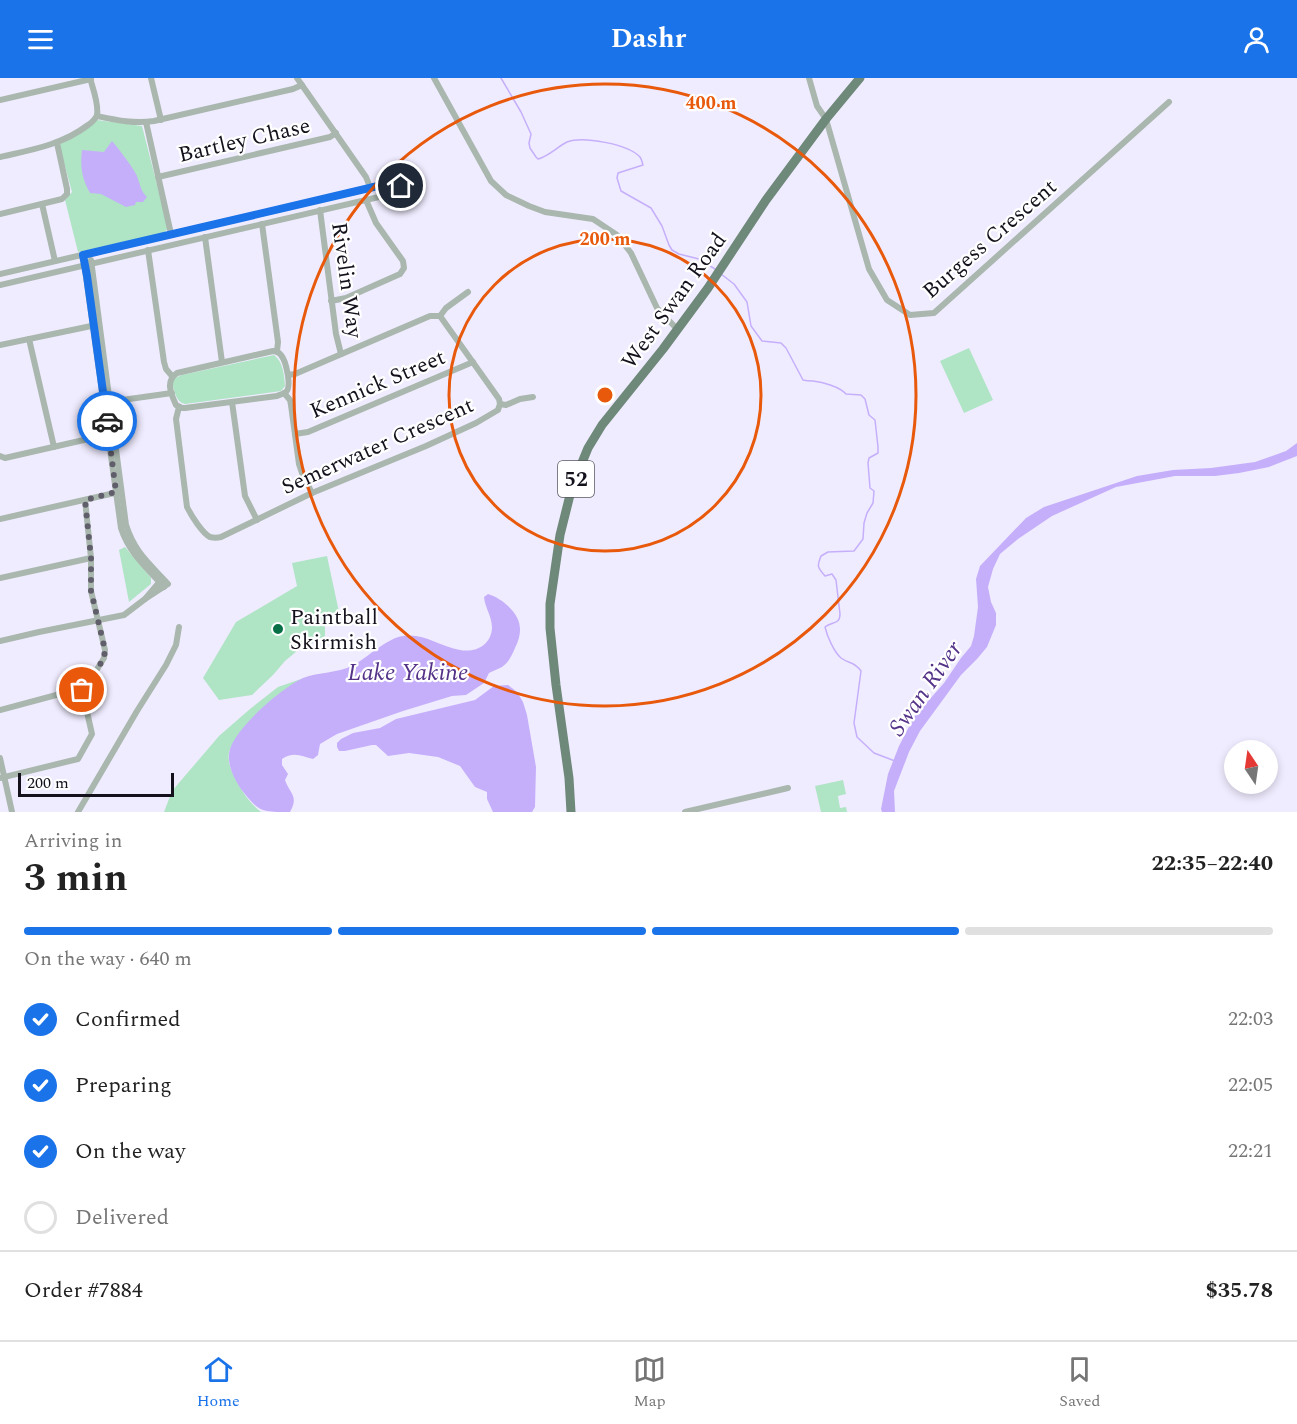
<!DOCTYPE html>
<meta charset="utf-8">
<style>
:root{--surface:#fff;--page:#f2f2f2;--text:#222;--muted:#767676;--line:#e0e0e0;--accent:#1a73e8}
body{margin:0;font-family:Spectral,serif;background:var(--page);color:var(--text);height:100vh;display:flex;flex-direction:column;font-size:22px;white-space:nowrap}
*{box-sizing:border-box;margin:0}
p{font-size:20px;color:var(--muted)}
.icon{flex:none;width:33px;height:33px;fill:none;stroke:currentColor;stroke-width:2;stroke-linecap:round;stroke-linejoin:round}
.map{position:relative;height:734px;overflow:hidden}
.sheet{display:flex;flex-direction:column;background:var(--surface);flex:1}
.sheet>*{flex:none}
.needle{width:39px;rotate:347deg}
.fabs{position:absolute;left:1224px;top:662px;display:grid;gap:12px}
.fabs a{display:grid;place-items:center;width:54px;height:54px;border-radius:50%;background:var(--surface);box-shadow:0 3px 9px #0003;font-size:30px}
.scale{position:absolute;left:18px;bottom:15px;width:156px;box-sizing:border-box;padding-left:6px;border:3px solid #14111c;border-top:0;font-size:16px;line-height:21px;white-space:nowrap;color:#14111c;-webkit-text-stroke:4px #fff;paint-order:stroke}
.pin{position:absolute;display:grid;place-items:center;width:51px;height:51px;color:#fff;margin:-26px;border:3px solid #fff;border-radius:50%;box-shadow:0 2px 6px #0007}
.courier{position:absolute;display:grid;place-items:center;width:60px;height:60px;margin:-30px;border:4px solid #1a73e8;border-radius:50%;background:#fff;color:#222;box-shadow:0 2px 8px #0007}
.head em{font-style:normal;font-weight:700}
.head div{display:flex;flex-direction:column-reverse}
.head{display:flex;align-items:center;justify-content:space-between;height:102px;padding:0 24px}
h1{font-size:39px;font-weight:700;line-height:45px}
.bar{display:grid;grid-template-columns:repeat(4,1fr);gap:9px 6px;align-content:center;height:72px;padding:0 24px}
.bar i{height:8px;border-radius:4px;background:var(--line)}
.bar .current{background:var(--accent)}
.bar p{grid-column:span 4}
.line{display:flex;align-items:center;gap:15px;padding:0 24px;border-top:2px solid var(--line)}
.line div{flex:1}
ol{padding:0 24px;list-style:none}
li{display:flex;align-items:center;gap:18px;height:66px}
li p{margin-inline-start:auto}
li .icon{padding:6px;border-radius:50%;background:var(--accent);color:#fff;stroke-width:4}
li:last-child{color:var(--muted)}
li i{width:33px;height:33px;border:3px solid var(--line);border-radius:50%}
header{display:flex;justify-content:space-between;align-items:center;height:78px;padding:0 24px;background:var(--accent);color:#fff;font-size:27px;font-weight:700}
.dock{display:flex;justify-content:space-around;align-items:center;height:84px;border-top:2px solid var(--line);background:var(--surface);font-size:16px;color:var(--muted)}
.dock a{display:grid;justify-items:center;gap:3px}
.dock .current{color:var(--accent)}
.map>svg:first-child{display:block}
.green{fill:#afe4c5}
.water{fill:#c5affb}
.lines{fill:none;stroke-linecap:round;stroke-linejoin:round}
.stream{stroke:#c5affb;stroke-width:1.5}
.minor{stroke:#a9b7ae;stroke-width:6}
.primary{stroke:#6e8879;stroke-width:9}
.done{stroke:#615e6b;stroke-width:6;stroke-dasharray:0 10.8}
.route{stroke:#1a73e8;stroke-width:8}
.ring{fill:none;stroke:#e8590c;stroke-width:3}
.poi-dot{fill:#087047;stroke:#fff;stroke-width:2}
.labels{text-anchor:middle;stroke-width:4.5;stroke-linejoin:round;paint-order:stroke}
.shield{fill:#fff;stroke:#5a5860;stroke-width:1.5}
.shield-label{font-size:21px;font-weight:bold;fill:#14111c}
.street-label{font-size:22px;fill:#14111c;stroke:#fff}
.poi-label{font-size:22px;fill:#14111c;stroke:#fff;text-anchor:start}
.water-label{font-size:24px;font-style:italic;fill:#533288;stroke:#fff}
.centre{fill:#e8590c;stroke:#fff;stroke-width:3}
.ring-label{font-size:18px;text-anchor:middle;font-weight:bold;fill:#e8590c;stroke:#fff;stroke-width:4.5;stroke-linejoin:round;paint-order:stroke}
</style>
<header><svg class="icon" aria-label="menu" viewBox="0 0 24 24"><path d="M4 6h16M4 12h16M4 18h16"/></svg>Dashr<svg class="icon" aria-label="person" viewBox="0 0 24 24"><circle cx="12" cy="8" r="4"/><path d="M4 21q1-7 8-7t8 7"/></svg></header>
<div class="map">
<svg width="1297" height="734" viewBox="0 0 1297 734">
<rect width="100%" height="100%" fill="#f0ecff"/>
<g class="green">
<polygon points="97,42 142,48 168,150 164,155 78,174 65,122 72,114 59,66"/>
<polygon points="969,270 993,322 964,335 940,283"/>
<path d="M274,277C283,284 284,296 285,308L281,313L185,326C176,324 175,314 172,306L175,300L182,297Z"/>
<polygon points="125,469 151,500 151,506 129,524 119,472"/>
<polygon points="327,478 339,534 325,537 325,558 297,573 285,583 273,597 252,617 219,622 203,600 236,544 297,508 292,485"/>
<path d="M304,600C279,615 258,631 241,654C236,661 231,667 229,675C227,685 233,697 238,705C244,717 251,726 261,734H164L172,713L219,658L250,631L278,609Z"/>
<polygon points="843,702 846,716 838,718 840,730 846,729 847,734 821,734 815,708"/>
</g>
<g class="water">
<path d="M112,63C121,74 129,84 136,96C140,104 140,113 147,119L143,124H136L135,127L126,129L101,116L90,115C82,101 80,89 82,72L104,74Z"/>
<polygon points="1297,365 1297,378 1269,389 1239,395 1215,398 1175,398 1116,409 1052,438 1018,461 1000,476 993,491 988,509 991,524 996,535 996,547 987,569 977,581 961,597 920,653 909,674 894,713 895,734 882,734 881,731 888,696 899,668 914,639 944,605 961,580 971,568 974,558 978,529 976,501 980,488 1026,440 1044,429 1137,398 1173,392 1211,390 1255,384 1286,373"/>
<path d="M488,516C495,518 503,523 508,528C522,541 523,554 515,570C512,577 509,584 502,589C498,591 493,593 489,595L484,605L466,617L452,618L403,633L337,656L320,666L318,677L313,681C302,678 293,673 282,681V687L288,696L285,702C290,716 299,718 290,734C260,734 259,734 241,711C235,702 228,689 229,677C230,653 282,610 303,600C319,594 337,595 352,588C367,580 387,560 403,558C424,555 441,569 460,572C476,575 491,567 492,550C492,538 485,530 484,519Z"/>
<polygon points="508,607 517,614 523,624 527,637 536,689 535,729 532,734 493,734 487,721 487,714 475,709 460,688 438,679 409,675 388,678 376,667 372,667 345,673 339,673 337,669 337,665 341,661 353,655 380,650 396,641 475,622 494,608"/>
</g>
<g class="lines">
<g class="stream">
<path d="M501,0L521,34L531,56L529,65L530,70L536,79L538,81C549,78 557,69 567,64C583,58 628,66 640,79C642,82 642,84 643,87L618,95L617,100L621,113L651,130L662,148L669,167L672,172L679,176L699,181L715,191"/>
<path d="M721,196L734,206L747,224L751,248L762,263L781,265L786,270L803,302C807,303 810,303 813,303C823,304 840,309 846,316L861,317L865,321L869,337L875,342L878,369V375L869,380L868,385L870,410L874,413L873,425L867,435L864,445L863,461L854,473L828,474L821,478C817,488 817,489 825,498L832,496L836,502L840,536C840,547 832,543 825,549C827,558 834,574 841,580C849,586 854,583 861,593L854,645L857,659L874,675L895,683"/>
</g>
<g class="minor">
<polyline points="151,0 161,42"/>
<polyline points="297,0 366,99 370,109"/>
<polyline points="434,0 491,103 506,117 529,128 545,134 593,141 617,157 631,175 657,230 677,251"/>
<polyline points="809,0 817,28 826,41 869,191 887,222 910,237 934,235 1169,24"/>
<polyline points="0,22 91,1"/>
<path d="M97,38C116,42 134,46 154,43L293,11L302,7"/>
<polyline points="146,44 171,156"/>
<path d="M0,79C31,72 62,67 88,47C91,45 95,42 97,37C99,26 93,11 90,0"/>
<polyline points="158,99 330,59 336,55"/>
<polyline points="42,126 55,183"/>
<polyline points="320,132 336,256 341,276"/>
<polyline points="0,136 62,121 67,116 67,111 57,65"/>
<polyline points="262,146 278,264 277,273"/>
<polyline points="205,159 222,284"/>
<polyline points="148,172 164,284 166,291 172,298"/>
<path d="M91,182L126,447C135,475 149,485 168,506L145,521"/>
<path d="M84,184L121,450C129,475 147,490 164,509"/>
<path d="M0,196L395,104L399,105C402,110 400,112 396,115L0,207"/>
<polyline points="331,223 346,220 400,196 404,190 403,183 376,145 366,122"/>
<polyline points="440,238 446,230 468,214"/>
<polyline points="29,261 54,369"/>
<polyline points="0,267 96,247"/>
<path d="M273,273C277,274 278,273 281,277C286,283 292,308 286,314C284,316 279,317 277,318L185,330H182L176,327C171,316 165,303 177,295Z"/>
<polyline points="284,315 290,322 291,327 299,386 302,395 312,415"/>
<polyline points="108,324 172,315"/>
<polyline points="232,324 245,418 257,442"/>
<polyline points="500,326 506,327 520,321 533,319"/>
<path d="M179,329L176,341L187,429C191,437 202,455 210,459C214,460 217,460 221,459L312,415L426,368L476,345L498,332L500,326L499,321L440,238H430L295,296L288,297"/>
<polyline points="295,356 308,354 473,284"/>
<polyline points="0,378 5,380 110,356"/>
<polyline points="0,441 119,414"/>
<polyline points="0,500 91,480"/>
<polyline points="0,563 39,554 124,537 145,521 162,501"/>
<polyline points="0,632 86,609 104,580 105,572 91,513 91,480 85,422"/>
<polyline points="0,680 12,734"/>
<polyline points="0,700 78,681 92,656 82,612"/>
<polyline points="78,734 137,633 166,587 176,567 179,549"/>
<polyline points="685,734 788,710"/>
</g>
<polyline class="primary" points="571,734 569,700 556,607 550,550 550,526 560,457 572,409 588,370 602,347 663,271 708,210 766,122 826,41 860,0"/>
</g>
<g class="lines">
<polyline class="done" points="82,612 86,609 104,580 105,572 91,513 91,480 85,422 116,414 107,343"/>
<polyline class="route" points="107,343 87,198 83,177 395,104 399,105 401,108"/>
</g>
<g class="ring">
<circle cx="605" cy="317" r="156"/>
<circle cx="605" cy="317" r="311"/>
</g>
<circle class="poi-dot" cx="278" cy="551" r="6"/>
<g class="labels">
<rect class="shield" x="558" y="383" width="36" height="36" rx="4.5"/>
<g class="shield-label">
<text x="576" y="408">52</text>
</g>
<g class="street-label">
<text transform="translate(244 61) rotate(-13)" y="8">Bartley Chase</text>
<text transform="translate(989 160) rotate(-41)" y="8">Burgess Crescent</text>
<text transform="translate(348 202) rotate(82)" y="8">Rivelin Way</text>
<text transform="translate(673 222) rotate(-54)" y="8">West Swan Road</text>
<text transform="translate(377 305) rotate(-23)" y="8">Kennick Street</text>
<text transform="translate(377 367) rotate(-24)" y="8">Semerwater Crescent</text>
</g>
<g class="poi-label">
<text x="290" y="546">Paintball<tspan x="290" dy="25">Skirmish</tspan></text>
</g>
<g class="water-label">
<text x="408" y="602">Lake Yakine</text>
<text transform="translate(925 610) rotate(-55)" y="8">Swan River</text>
</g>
</g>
<circle cx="605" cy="317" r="9" class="centre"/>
<g class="ring-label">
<text x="711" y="31">400 m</text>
<text x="605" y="167">200 m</text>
</g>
</svg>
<div class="fabs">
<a><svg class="needle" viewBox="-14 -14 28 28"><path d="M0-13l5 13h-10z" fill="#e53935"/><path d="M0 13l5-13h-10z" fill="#767676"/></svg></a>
</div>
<div class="scale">200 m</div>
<div class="pin" style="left:82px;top:612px;background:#ea580c"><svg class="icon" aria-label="bag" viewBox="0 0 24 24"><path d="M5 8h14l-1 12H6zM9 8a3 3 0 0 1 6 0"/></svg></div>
<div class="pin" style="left:401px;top:108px;background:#1f2937"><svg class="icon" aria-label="home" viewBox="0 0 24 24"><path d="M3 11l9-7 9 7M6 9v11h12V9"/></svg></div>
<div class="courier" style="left:107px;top:343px"><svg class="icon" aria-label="car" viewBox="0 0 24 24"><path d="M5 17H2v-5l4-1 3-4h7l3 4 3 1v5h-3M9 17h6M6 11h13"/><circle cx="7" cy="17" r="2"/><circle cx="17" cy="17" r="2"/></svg></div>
</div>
<section class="sheet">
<div class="head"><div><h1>3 min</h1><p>Arriving in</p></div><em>22:35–22:40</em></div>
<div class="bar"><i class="current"></i><i class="current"></i><i class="current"></i><i></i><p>On the way · 640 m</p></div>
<ol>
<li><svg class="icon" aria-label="check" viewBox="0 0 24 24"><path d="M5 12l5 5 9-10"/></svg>Confirmed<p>22:03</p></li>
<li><svg class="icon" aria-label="check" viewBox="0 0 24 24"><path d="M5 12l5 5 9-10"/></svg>Preparing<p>22:05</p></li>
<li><svg class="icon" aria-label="check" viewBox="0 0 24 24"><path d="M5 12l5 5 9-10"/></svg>On the way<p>22:21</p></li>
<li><i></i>Delivered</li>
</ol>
<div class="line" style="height:78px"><div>Order #7884</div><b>$35.78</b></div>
</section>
<nav class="dock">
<a class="current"><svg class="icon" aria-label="home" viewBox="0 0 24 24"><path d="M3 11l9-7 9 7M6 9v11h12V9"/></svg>Home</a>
<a><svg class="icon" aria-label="map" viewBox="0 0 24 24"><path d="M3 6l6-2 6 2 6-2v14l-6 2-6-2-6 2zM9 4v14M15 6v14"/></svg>Map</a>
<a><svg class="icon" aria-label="saved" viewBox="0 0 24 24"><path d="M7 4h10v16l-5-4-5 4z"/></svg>Saved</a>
</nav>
